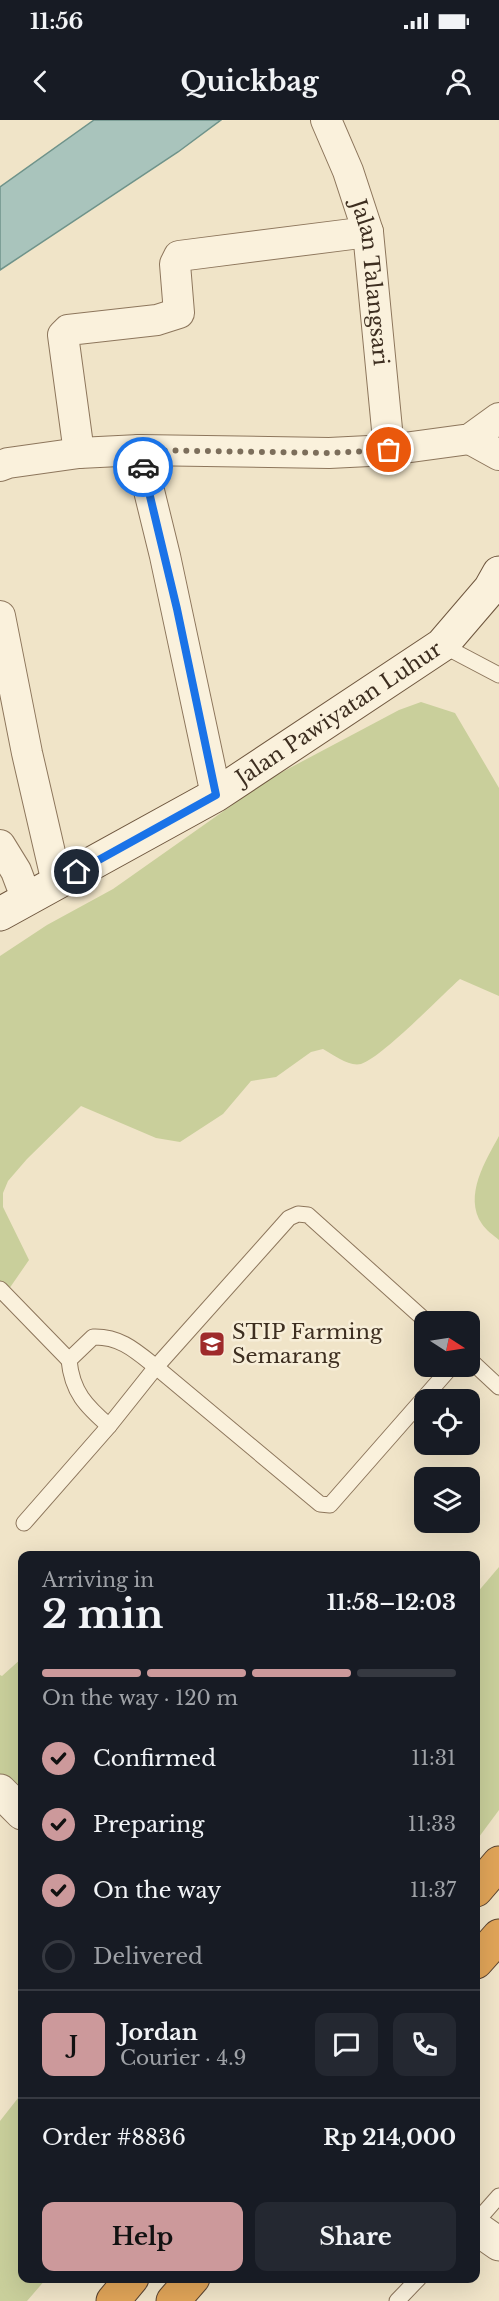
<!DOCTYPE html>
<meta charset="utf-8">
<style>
:root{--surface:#171b24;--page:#242831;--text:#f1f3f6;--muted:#9ea1a6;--line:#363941;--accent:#cc999b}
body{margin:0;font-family:"Libre Baskerville",serif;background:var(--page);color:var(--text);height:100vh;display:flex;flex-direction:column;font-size:22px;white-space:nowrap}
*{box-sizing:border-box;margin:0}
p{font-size:20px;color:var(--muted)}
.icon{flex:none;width:33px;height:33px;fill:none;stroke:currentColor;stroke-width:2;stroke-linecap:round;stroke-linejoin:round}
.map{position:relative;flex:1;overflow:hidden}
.details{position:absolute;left:18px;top:1431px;width:462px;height:732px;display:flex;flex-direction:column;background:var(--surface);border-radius:12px;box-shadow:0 6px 24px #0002}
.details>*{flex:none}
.needle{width:39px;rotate:102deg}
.controls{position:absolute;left:414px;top:1191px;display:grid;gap:12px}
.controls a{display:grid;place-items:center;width:66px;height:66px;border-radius:12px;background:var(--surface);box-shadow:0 6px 24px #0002;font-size:30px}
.pin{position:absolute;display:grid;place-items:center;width:51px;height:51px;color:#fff;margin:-26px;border:3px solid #fff;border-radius:50%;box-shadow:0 2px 6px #0007}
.courier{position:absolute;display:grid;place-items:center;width:60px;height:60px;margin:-30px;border:4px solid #1a73e8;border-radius:50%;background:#fff;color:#222;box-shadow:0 2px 8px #0007}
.headline em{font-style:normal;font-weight:700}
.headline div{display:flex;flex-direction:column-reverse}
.headline{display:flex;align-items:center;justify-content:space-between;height:102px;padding:0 24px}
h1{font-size:39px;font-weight:700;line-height:45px}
.bar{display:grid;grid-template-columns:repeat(4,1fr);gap:9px 6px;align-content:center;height:72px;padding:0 24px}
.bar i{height:8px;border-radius:4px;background:var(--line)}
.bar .selected{background:var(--accent)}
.bar p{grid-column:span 4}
.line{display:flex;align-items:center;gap:15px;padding:0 24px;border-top:2px solid var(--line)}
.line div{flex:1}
.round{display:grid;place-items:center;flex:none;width:63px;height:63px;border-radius:12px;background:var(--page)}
ol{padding:0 24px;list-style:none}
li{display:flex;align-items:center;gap:18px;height:66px}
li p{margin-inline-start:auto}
li .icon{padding:6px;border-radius:50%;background:var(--accent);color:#111;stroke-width:4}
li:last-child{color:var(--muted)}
li i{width:33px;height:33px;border:3px solid var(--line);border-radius:50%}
.cta{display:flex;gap:12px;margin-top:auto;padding:12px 24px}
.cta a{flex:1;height:69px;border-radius:12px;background:var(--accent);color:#111;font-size:24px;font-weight:700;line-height:69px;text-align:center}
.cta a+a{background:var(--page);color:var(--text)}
.status{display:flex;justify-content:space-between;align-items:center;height:42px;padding:0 30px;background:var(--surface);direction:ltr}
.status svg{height:16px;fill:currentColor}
header{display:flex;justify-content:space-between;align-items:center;height:78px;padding:0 24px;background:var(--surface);font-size:27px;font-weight:700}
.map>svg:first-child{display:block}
.green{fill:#c9cf9b}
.water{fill:#a9c4bc;stroke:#6f938a;stroke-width:1.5}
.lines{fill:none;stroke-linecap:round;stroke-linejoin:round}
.service-casing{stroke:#8d765c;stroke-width:17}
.minor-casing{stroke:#8d765c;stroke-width:32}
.tertiary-casing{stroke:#8d765c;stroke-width:35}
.secondary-casing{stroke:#6f573f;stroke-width:35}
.motorway-casing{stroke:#5b4430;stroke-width:35}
.service{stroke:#faf1dc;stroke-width:15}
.minor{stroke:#faf1dc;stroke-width:30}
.tertiary{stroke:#faf1dc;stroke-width:33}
.secondary{stroke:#faf1dc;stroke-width:33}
.motorway{stroke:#e0a458;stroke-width:33}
.done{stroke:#7c6e5b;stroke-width:6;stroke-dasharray:0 10.8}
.route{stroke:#1a73e8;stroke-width:8}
.labels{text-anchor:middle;stroke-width:5;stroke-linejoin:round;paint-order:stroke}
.street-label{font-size:21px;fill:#3d2e20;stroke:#f7eed8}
.poi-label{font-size:21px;fill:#3d2e20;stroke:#f7eed8;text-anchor:start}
</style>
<div class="status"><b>11:56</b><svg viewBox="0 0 49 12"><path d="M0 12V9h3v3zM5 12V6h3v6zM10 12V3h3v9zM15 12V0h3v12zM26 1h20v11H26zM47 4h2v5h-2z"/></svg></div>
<header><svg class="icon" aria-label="back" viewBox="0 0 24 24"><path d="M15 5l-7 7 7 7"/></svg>Quickbag<svg class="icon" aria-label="person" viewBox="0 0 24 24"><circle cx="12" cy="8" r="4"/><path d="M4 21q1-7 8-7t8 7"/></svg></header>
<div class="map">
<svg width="499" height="2181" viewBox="0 0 499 2181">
<rect width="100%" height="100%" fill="#f0e4c8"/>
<g class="green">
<path d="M421,582L455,593L499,668V876L460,859C441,876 381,938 361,944C349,947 334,935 323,929L311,932L276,957L251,961L223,994L180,1022L156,1018L81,986L27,1039L8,1061L3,1073V1087L29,1140L0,1182V836L47,805L113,769L269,659L399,590Z"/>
<path d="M499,1016V1120C493,1115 486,1110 482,1104C463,1076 486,1040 499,1016Z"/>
<polygon points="499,1447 499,1690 476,1721 476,1474"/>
<polygon points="22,1538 22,1676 0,1654 0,1555 2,1556"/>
<polygon points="22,1973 22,2158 46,2159 27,2181 0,2181 0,2001"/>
</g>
<polygon class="water" points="94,0 221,0 178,32 0,150 0,67"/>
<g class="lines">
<defs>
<g id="service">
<polyline points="442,525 499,555"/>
<path d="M0,1169L69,1240L93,1217C120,1216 136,1231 156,1247L289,1098L298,1094L308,1095L427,1202"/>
<path d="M69,1240C72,1272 86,1286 109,1306L156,1247L320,1384L330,1385L452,1246"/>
<polyline points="470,1240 499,1267"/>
<polyline points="24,1403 109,1306"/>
<polyline points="476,2102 499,2076"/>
<polyline points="397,2181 419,2158"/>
</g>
<g id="minor">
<path id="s1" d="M326,0L348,51L368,112L389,330"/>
<polyline points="470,319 499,335"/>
<polyline points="139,330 165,436 216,675"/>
<polyline points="79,333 63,215 68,210 157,200 179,193 175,144 179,136 368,112"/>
<polyline points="0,346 8,343 79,333 139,330 329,333 389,330 470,319 499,298"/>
<polyline points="0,496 27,633 57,763"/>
<polyline points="0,725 16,751 27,780"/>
</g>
<g id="tertiary">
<polyline points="0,1671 22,1693"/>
<polyline points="476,2108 499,2124"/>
</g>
<g id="secondary">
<path id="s2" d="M0,794L216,675L442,525L490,469L499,453"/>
</g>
<g id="motorway">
<polyline points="476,1770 499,1743"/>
<polyline points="476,1842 499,1816"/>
<polyline points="113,2181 132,2158"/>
<polyline points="173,2181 193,2158"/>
</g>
</defs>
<use href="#service" class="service-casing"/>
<use href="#minor" class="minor-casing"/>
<use href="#tertiary" class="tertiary-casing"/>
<use href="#secondary" class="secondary-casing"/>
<use href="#motorway" class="motorway-casing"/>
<use href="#service" class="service"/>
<use href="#minor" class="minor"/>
<use href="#tertiary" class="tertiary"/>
<use href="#secondary" class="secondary"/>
<use href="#motorway" class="motorway"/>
</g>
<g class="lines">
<polyline class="done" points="143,347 139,330 329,333 389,330"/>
<polyline class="route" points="77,752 216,675 177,489 143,347"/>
</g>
<defs>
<symbol id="university-square" viewBox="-11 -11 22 22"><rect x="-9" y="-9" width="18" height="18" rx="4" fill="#9e2a2b" stroke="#f7eed8"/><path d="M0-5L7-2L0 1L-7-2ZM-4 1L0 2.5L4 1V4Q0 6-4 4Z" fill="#fff"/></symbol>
</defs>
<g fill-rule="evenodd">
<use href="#university-square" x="197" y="1209" width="30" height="30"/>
</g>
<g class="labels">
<g class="street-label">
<text dy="7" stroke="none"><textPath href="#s1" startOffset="170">Jalan Talangsari</textPath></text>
<text dy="7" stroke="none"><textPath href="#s2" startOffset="394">Jalan Pawiyatan Luhur</textPath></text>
</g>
<g class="poi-label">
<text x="232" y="1219">STIP Farming<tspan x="232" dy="24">Semarang</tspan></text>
</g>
</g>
</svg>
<div class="controls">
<a><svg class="needle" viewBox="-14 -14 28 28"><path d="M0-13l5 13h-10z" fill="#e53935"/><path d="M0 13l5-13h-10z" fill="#9ea1a6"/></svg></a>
<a><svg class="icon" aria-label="locate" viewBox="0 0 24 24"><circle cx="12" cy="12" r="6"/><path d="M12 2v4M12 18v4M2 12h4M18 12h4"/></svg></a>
<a><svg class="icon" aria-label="layers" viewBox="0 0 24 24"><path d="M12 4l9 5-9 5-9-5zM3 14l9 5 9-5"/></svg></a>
</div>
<div class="pin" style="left:389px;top:330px;background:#ea580c"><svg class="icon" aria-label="bag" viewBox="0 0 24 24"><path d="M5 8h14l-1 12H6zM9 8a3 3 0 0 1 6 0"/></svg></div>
<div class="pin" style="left:77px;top:752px;background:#1f2937"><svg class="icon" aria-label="home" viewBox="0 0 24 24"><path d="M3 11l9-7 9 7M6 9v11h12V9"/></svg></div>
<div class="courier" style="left:143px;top:347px"><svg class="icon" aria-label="car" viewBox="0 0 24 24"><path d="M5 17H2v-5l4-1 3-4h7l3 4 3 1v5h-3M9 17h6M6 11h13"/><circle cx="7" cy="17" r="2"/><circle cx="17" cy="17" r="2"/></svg></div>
<section class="details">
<div class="headline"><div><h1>2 min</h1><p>Arriving in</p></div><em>11:58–12:03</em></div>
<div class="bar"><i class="selected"></i><i class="selected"></i><i class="selected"></i><i></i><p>On the way · 120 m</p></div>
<ol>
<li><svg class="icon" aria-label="check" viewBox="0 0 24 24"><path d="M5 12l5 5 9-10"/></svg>Confirmed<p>11:31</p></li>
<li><svg class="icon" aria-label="check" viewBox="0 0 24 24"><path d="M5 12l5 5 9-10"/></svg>Preparing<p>11:33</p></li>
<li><svg class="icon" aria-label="check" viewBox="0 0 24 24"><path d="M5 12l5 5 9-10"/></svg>On the way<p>11:37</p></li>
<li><i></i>Delivered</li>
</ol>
<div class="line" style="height:108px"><b class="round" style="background:var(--accent);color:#111">J</b><div><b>Jordan</b><p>Courier · 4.9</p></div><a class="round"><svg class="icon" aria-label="chat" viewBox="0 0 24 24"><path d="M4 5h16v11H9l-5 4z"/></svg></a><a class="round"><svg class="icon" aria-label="phone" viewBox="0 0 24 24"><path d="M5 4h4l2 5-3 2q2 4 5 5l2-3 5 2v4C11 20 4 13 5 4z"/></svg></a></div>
<div class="line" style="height:78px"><div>Order #8836</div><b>Rp 214,000</b></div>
<div class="cta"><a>Help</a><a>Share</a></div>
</section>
</div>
